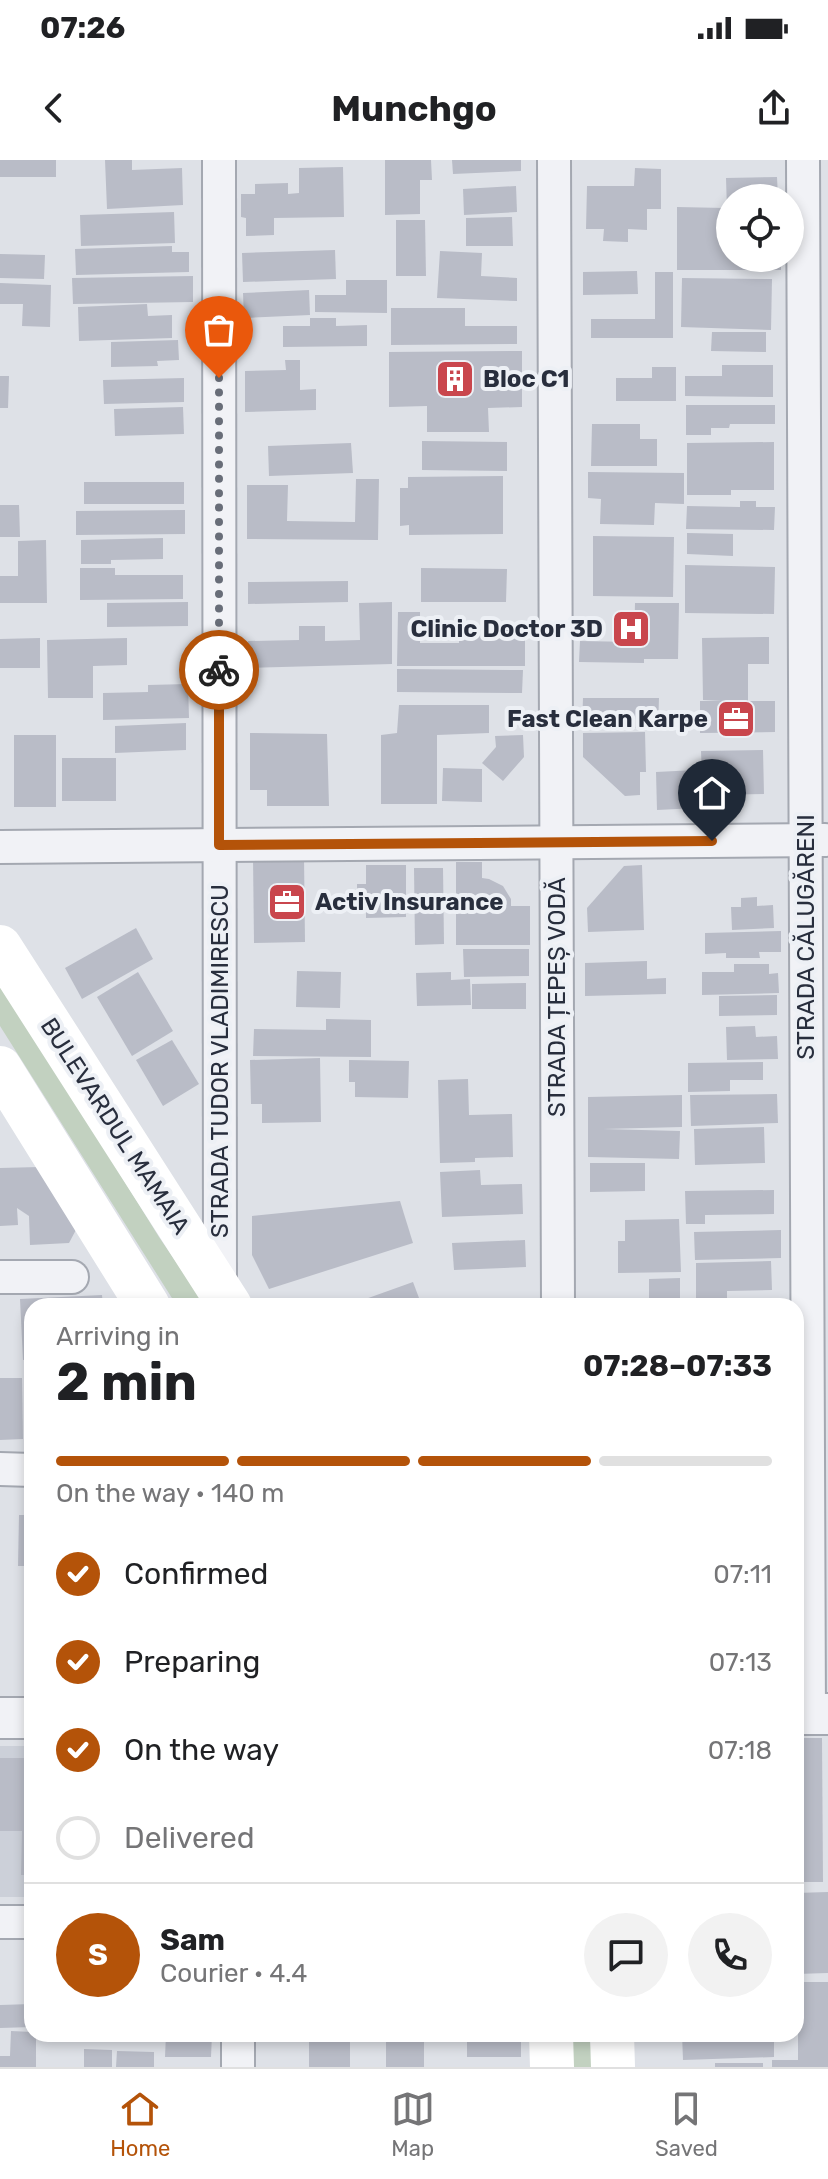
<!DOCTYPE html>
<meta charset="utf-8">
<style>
:root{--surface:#fff;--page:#f2f2f2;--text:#202124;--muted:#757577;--line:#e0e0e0;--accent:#b45309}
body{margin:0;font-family:Rubik,sans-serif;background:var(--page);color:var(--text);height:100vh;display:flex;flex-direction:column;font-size:30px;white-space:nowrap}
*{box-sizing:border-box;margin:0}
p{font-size:26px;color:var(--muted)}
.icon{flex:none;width:44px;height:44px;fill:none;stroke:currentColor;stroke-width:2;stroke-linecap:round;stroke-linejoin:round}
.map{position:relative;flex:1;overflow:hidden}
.drawer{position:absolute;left:24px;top:1138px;width:780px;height:744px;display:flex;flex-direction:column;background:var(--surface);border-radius:24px;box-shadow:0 4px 12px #0003}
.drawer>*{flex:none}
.controls{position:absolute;left:716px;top:24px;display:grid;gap:16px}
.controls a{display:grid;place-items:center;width:88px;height:88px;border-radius:50%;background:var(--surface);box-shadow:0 4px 12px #0003;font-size:40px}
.pin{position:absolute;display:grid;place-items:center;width:68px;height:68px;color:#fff;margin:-82px -34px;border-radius:50% 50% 50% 0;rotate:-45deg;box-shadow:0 0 8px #0007}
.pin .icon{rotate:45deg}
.courier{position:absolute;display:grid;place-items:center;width:80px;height:80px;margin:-40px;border:6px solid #b45309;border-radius:50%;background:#fff;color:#222;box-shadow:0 2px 10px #0007}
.summary em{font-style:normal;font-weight:700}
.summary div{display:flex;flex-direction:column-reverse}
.summary{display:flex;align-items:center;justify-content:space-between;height:136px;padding:0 32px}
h1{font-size:52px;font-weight:700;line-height:60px}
.bar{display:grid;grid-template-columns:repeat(4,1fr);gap:12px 8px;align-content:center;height:96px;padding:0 32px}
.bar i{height:10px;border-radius:6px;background:var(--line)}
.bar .current{background:var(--accent)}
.bar p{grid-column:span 4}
.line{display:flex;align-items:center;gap:20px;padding:0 32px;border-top:2px solid var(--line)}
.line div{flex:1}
.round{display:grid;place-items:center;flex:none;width:84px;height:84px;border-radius:42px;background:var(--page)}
ol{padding:0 32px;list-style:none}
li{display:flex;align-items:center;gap:24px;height:88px}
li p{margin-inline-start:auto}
li .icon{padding:8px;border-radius:50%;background:var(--accent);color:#fff;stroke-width:4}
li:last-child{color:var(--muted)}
li i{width:44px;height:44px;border:4px solid var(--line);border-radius:50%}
.status{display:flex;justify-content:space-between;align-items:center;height:56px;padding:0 40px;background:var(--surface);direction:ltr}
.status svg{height:22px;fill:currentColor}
header{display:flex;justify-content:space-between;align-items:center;height:104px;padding:0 32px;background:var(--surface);font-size:36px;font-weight:700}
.tabs{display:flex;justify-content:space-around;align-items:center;height:112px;border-top:2px solid var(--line);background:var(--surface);font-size:22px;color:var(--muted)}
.tabs a{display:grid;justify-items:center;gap:4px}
.tabs .current{color:var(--accent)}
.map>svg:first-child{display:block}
.built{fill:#ccd0d9}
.green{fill:#c2d1c0}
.building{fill:#b9bcc7}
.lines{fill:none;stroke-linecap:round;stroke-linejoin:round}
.minor-casing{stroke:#a4a8b1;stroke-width:36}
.tertiary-casing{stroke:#a4a8b1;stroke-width:44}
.minor{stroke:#f1f2f6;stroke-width:32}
.tertiary{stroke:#f1f2f6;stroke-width:40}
.secondary{stroke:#fff;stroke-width:44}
.done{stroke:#686d78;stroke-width:8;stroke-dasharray:0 14.4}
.route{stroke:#b45309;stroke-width:10}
.labels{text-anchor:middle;stroke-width:8;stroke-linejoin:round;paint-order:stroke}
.poi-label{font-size:24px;font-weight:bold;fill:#282e3d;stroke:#edf0f5;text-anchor:start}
.street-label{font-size:24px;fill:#282e3d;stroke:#edf0f5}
</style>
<div class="status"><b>07:26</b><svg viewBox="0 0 49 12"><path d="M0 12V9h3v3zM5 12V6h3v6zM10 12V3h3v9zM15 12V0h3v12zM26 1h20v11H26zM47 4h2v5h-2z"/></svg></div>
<header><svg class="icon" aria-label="back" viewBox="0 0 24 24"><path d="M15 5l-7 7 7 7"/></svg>Munchgo<svg class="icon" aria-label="share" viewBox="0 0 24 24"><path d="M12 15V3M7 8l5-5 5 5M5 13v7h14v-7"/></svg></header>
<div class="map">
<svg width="828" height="1907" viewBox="0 0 828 1907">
<rect width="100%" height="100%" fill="#dee1e7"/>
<rect class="built" x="0" y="1586" width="32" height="151"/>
<g class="green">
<polygon points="0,821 159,1077 206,1146 177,1146 0,866"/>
<polygon points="565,1874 589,1874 594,1907 568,1907"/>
</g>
<g class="building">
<rect x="0" y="0" width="56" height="17"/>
<polygon points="105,0 132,0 132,10 182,8 183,45 107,49"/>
<polygon points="385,0 431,0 432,20 420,20 420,54 385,55"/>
<polygon points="452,0 521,0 521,11 453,14"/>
<polygon points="343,7 344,57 274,58 274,75 246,76 246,58 241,57 241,34 255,34 255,24 288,23 288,34 299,33 299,8"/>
<polygon points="635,8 661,9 661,49 647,49 647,70 628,69 628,82 603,81 604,69 586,69 587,26 634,26"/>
<polygon points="777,17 778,38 730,38 730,50 727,50 726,18"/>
<polygon points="516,26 517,52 464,55 463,29"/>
<polygon points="677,47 725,48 725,63 730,63 730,98 781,98 781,110 677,110"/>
<polygon points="174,52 175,83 81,86 80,55"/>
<polygon points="512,57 513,86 466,86 466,58"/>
<polygon points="396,60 425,60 426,116 396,116"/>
<polygon points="172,86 172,92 189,92 189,112 76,115 75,89"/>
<polygon points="335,90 336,119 243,122 242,93"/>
<polygon points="440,91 482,93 481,116 517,118 517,141 437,138"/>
<polygon points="0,94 45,95 44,119 0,118"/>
<polygon points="637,111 638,134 583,135 583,112"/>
<polygon points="655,112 673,112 673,178 591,178 591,159 655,159"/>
<polygon points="193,116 193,142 73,144 72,118"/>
<polygon points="682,118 772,119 771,170 681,167"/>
<polygon points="346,120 387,120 387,153 315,152 315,135 346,135"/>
<polygon points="0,123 51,125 50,167 22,166 23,144 0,144"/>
<polygon points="309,130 310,155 244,158 243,133"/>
<polygon points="147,144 148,156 172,155 172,178 79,181 78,147"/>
<polygon points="391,148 465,148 465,166 517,166 517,184 391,185"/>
<polygon points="310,158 336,158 336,166 367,165 367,186 283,187 283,166 310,166"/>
<polygon points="712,172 766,172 766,192 711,191"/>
<polygon points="178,180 179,200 157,201 158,206 111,207 111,182"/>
<polygon points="522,191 522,247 488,248 489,272 427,272 427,246 389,247 389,192"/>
<polygon points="285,200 300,200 300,230 316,229 316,250 245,252 245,211 286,210"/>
<polygon points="722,205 773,205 773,237 685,236 685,216 722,216"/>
<polygon points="652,207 676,207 676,241 616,241 616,218 652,218"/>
<polygon points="0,216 9,216 8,248 0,248"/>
<polygon points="184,218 184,242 104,244 103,220"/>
<polygon points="686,245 775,245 775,264 730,264 729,268 711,268 711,275 686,275"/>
<polygon points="183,247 184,274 115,276 114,249"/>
<polygon points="592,264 640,264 640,279 657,279 657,306 591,306"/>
<polygon points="422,281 507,282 507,311 422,310"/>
<polygon points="774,282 774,330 731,330 731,335 687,335 687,283"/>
<polygon points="351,283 353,313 269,316 268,286"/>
<polygon points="588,312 684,313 684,344 655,343 654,365 600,364 601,339 588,338"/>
<polygon points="503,316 503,374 409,375 409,365 400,366 400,328 408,328 408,317"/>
<polygon points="356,319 379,319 378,380 247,379 247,325 288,325 287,361 355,362"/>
<rect x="84" y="322" width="100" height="22"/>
<polygon points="740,341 756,341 756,347 775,347 774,370 686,369 687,346 740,347"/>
<polygon points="0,345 19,345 20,377 0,377"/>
<polygon points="185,350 185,374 76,375 76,351"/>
<polygon points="687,373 733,374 733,396 687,394"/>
<polygon points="593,376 674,377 673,437 593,436"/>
<polygon points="163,378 163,399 111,400 111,404 81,404 81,380"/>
<polygon points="46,380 47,443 0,443 0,416 18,416 18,381"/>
<polygon points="685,405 775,407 774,454 685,453"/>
<polygon points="80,408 115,408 115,415 183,415 183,439 80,440"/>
<polygon points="421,408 507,409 506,442 421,442"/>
<polygon points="348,421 348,442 248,444 248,422"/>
<polygon points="188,442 188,466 107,467 107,443"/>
<polygon points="392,442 392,504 249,508 248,481 299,480 299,466 325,466 325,481 360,480 359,443"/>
<polygon points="635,443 679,443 678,499 644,499 644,503 579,502 580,481 634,482"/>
<polygon points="398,452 420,452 420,483 459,483 459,469 525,469 525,506 397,506"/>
<polygon points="769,477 769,504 748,504 748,541 775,541 775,572 700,573 700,541 723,541 703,540 702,478"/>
<polygon points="40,478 40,508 0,508 0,479"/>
<polygon points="127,478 127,505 93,506 93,538 48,538 47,480"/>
<polygon points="397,509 523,510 522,533 397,532"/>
<polygon points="188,524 189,558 103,560 103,533 148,532 148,525"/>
<polygon points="583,538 659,538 658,568 582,568"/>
<polygon points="399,545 489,545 489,573 437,575 437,644 381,644 381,575 397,573"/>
<polygon points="186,563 186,590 115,593 115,566"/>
<polygon points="645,572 646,612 640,612 640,635 625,636 583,597 583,573"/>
<polygon points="250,573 327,574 329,646 267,646 267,630 250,630"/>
<rect x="14" y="575" width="42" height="72"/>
<polygon points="523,575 524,597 503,621 482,603 496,587 495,576"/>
<polygon points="763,590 764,634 710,635 709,616 702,616 701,591"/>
<rect x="62" y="598" width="54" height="43"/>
<polygon points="443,608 482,609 482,642 442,641"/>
<polygon points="696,610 697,648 657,650 656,612"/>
<polygon points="253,697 304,697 305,782 254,783"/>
<polygon points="456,702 482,702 482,718 489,719 503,726 511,739 511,746 530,746 530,785 456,785"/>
<polygon points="366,705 406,705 406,757 366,758 366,741 357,742 357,724 366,724"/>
<polygon points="642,705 644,770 588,772 587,748 624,706"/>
<polygon points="414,708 443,708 444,784 415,785"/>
<polygon points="757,737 757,746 773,745 774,768 732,770 731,747 741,747 741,738"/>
<polygon points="136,768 153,799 82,839 65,808"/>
<polygon points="781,771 781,792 759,792 760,798 726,798 726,793 705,794 705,773"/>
<polygon points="463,789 529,789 529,816 464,817"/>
<polygon points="647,801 647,819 666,818 666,834 585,836 585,803"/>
<polygon points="734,804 769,804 769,814 778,813 779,833 702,835 702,812 734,812"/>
<polygon points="297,811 341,812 340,848 296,847"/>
<polygon points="138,812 173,871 132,896 97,837"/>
<polygon points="451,812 451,820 470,819 471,845 417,846 416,813"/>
<polygon points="526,823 526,849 472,849 472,824"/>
<polygon points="777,835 777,855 719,856 719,836"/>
<polygon points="326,859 371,860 371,897 253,896 254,869 326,870"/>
<polygon points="755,866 756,877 777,876 778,899 727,900 726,867"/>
<polygon points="172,880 199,924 163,946 136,900"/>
<polygon points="320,898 321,962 262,963 262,944 251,944 250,900"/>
<polygon points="349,900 409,901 408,938 355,937 355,922 349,922"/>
<polygon points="763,902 763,920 730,920 730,931 688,932 688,903"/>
<polygon points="468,919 469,955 512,954 513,997 475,998 475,1002 440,1003 438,920"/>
<polygon points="777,934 778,963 691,966 690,935"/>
<polygon points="682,935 682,967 603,969 680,971 679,999 588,997 588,937"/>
<polygon points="764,967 765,1003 695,1005 694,969"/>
<polygon points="590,1003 645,1003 645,1031 590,1032"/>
<polygon points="39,1007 78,1066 69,1083 30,1085 29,1056 17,1048 18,1065 0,1066 0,1008"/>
<polygon points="480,1010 481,1025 522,1024 523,1054 442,1057 440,1012"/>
<polygon points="774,1030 774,1054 705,1055 705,1064 686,1064 685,1031"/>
<polygon points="400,1041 413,1083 269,1129 252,1095 252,1056"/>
<polygon points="679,1059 681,1112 618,1113 618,1081 625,1081 625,1060"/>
<polygon points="781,1070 781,1098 695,1100 694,1072"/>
<polygon points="525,1080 526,1107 454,1110 452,1083"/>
<polygon points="771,1101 772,1130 727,1131 727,1139 774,1138 775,1146 696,1146 696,1103"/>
<polygon points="680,1118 680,1146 587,1146 588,1139 649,1139 649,1119"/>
<polygon points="413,1122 422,1146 346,1146"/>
<polygon points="102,1135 103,1146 32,1146 32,1199 23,1200 20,1139"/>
<polygon points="0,1218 22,1218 23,1279 0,1280"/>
<polygon points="19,1355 32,1355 32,1406 18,1406"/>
<polygon points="796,1578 822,1578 823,1722 796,1722"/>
<polygon points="0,1598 25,1598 25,1612 32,1612 32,1715 21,1715 22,1671 0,1671"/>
<polygon points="828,1732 828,1813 796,1814 796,1733"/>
<polygon points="798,1822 828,1822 828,1907 772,1907 772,1900 798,1900"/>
<polygon points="32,1844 32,1867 0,1868 0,1845"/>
<polygon points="11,1871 32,1872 32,1874 36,1874 36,1907 0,1907 0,1896 10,1896"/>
<polygon points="166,1874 212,1874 211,1897 165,1897"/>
<rect x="309" y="1874" width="41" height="33"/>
<rect x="386" y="1874" width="38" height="33"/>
<rect x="467" y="1874" width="54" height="23"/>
<polygon points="682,1874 774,1874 774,1897 683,1900"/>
<polygon points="84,1889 112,1890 112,1907 84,1907"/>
<polygon points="117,1891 154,1892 154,1907 116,1907"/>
<rect x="715" y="1903" width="48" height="4"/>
</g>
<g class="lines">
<defs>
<g id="minor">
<polyline points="219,0 220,1129"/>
<polyline points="554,0 558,1146"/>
<polyline points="803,0 809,1554"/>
<polyline points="0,687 825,680"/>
<polyline points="0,1117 72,1117"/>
<polyline points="0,1309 32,1310"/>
<polyline points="0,1762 32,1762"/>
<polyline points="238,1874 238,1907"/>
</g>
<g id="tertiary">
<polyline points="796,1554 828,1554"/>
<polyline points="0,1558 32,1558"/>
</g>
</defs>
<use href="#minor" class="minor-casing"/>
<use href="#tertiary" class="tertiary-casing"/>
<use href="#minor" class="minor"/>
<use href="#tertiary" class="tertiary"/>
<g class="secondary">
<polyline points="0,787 230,1146"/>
<polyline points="0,908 148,1146"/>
<polyline points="551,1874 552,1907"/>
<polyline points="612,1874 613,1907"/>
</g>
</g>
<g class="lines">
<polyline class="done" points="219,218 219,510"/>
<polyline class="route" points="219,510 219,685 712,681"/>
</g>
<defs>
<symbol id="building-square" viewBox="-11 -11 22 22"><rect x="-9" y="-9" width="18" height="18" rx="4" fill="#c9464d" stroke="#edf0f5"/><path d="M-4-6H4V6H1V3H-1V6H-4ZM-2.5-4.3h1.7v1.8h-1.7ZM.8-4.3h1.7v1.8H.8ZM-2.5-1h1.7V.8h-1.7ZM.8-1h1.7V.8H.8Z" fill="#fff"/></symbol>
<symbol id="hospital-square" viewBox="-11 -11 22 22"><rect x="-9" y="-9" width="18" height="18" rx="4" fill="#c9464d" stroke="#edf0f5"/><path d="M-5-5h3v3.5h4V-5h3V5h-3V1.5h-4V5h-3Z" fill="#fff"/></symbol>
<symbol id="office-square" viewBox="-11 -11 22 22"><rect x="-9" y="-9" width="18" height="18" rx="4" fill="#c9464d" stroke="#edf0f5"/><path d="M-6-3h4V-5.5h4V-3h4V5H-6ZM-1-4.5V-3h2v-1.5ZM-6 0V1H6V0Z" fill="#fff"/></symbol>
</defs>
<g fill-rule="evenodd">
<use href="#building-square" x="433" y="197" width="44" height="44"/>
<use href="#hospital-square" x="609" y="447" width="44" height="44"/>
<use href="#office-square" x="714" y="537" width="44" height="44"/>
<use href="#office-square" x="265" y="720" width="44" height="44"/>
</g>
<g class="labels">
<g class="poi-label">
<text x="483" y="227">Bloc C1</text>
<text x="603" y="477" text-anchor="end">Clinic Doctor 3D</text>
<text x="708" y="567" text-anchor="end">Fast Clean Karpe</text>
<text x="315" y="750">Activ Insurance</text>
</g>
<g class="street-label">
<text transform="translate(806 777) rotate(-90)" y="8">STRADA CĂLUGĂRENI</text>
<text transform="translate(557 837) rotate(-90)" y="8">STRADA ȚEPEȘ VODĂ</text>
<text transform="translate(220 901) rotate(-90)" y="8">STRADA TUDOR VLADIMIRESCU</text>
<text transform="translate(115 966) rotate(57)" y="8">BULEVARDUL MAMAIA</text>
</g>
</g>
</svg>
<div class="controls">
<a><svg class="icon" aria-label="locate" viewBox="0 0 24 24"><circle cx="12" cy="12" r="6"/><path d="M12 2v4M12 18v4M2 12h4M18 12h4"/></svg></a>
</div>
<div class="pin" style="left:219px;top:218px;background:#ea580c"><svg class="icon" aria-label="bag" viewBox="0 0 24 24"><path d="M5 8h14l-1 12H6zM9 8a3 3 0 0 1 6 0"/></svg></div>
<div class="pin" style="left:712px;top:681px;background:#1f2937"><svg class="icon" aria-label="home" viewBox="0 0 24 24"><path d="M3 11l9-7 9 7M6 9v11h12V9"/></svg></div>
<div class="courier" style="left:219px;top:510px"><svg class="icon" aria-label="bike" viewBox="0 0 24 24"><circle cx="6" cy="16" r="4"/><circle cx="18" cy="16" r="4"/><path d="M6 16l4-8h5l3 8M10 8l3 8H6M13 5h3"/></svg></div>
<section class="drawer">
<div class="summary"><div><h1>2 min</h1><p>Arriving in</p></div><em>07:28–07:33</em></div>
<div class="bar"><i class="current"></i><i class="current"></i><i class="current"></i><i></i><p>On the way · 140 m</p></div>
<ol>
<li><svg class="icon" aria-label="check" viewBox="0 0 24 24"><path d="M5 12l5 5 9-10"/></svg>Confirmed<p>07:11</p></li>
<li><svg class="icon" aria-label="check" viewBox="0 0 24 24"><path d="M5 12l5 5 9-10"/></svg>Preparing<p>07:13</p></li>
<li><svg class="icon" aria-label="check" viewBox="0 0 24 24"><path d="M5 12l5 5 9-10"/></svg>On the way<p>07:18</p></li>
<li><i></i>Delivered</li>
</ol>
<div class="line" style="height:144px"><b class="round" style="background:var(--accent);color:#fff">S</b><div><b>Sam</b><p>Courier · 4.4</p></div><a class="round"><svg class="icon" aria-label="chat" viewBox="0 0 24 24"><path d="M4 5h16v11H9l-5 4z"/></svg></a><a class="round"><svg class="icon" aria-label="phone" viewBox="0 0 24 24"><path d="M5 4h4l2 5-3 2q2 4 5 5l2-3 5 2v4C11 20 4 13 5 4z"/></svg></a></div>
</section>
</div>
<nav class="tabs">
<a class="current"><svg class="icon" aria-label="home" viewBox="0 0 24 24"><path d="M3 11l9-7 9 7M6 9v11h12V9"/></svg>Home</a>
<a><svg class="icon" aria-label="map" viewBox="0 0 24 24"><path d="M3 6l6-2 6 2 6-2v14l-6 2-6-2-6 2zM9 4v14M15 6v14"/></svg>Map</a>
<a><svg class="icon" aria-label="saved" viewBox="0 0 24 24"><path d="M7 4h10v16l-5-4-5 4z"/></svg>Saved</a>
</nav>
